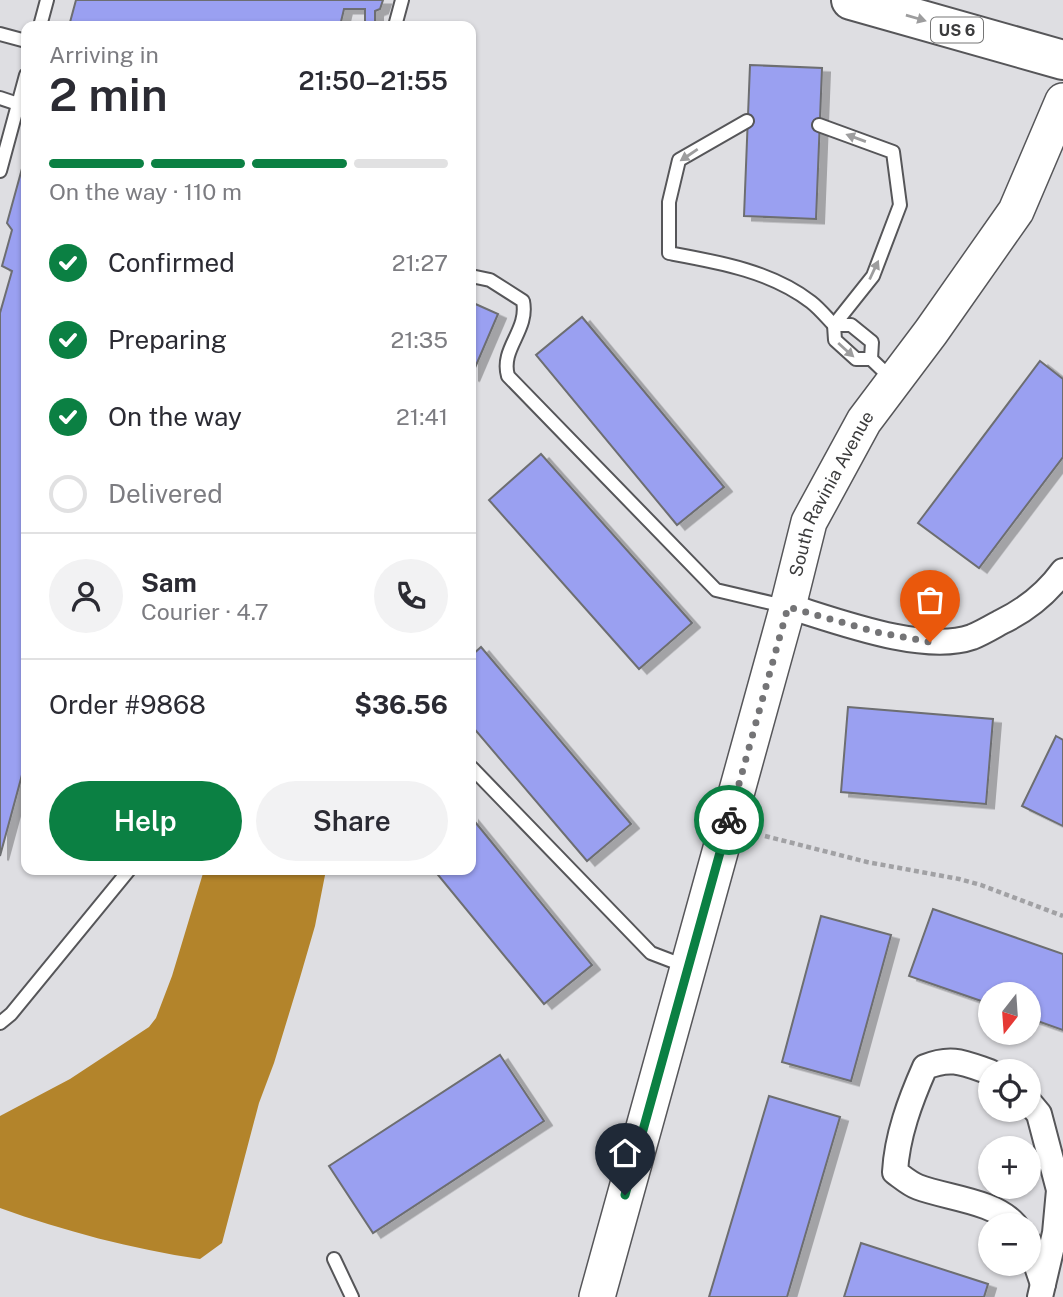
<!DOCTYPE html>
<meta charset="utf-8">
<style>
:root{--surface:#fff;--page:#f2f2f3;--text:#2b2b33;--muted:#7c7c81;--line:#e1e1e2;--accent:#0b8043}
body{margin:0;font-family:"Public Sans",sans-serif;background:var(--page);color:var(--text);height:100vh;display:flex;flex-direction:column;font-size:26px;white-space:nowrap}
*{box-sizing:border-box;margin:0}
p{font-size:23px;color:var(--muted)}
.icon{flex:none;width:38px;height:38px;fill:none;stroke:currentColor;stroke-width:2;stroke-linecap:round;stroke-linejoin:round}
.map{position:relative;flex:1;overflow:hidden}
.side{position:absolute;left:21px;top:21px;width:455px;height:854px;display:flex;flex-direction:column;background:var(--surface);border-radius:14px;box-shadow:0 2px 5px #0004}
.side>*{flex:none}
.needle{width:46px;rotate:197deg}
.tools{position:absolute;left:978px;top:982px;display:grid;gap:14px}
.tools a{display:grid;place-items:center;width:63px;height:63px;border-radius:50%;background:var(--surface);box-shadow:0 2px 5px #0004;font-size:35px}
.pin{position:absolute;display:grid;place-items:center;width:60px;height:60px;color:#fff;margin:-72px -30px;border-radius:50% 50% 50% 0;rotate:-45deg;box-shadow:0 0 7px #0007}
.pin .icon{rotate:45deg}
.courier{position:absolute;display:grid;place-items:center;width:70px;height:70px;margin:-35px;border:5px solid #0b8043;border-radius:50%;background:#fff;color:#222;box-shadow:0 2px 9px #0007}
.overview em{font-style:normal;font-weight:600}
.overview div{display:flex;flex-direction:column-reverse}
.overview{display:flex;align-items:center;justify-content:space-between;height:119px;padding:0 28px}
h1{font-size:46px;font-weight:600;line-height:52px}
.bar{display:grid;grid-template-columns:repeat(4,1fr);gap:10px 7px;align-content:center;height:84px;padding:0 28px}
.bar i{height:9px;border-radius:5px;background:var(--line)}
.bar .current{background:var(--accent)}
.bar p{grid-column:span 4}
.line{display:flex;align-items:center;gap:18px;padding:0 28px;border-top:2px solid var(--line)}
.line div{flex:1}
.round{display:grid;place-items:center;flex:none;width:74px;height:74px;border-radius:37px;background:var(--page)}
ol{padding:0 28px;list-style:none}
li{display:flex;align-items:center;gap:21px;height:77px}
li p{margin-inline-start:auto}
li .icon{padding:7px;border-radius:50%;background:var(--accent);color:#fff;stroke-width:4}
li:last-child{color:var(--muted)}
li i{width:38px;height:38px;border:4px solid var(--line);border-radius:50%}
.cta{display:flex;gap:14px;margin-top:auto;padding:14px 28px}
.cta a{flex:1;height:80px;border-radius:42px;background:var(--accent);color:#fff;font-size:28px;font-weight:600;line-height:80px;text-align:center}
.cta a+a{background:var(--page);color:var(--text)}
.map>svg:first-child{display:block}
.water{fill:#b3842b}
.building{fill:#9aa0f1;stroke:#6d6e71;stroke-width:2;filter:url(#shadow)}
.lines{fill:none;stroke-linecap:round;stroke-linejoin:round}
.lane-casing{stroke:#565659;stroke-width:16}
.street-casing{stroke:#565659;stroke-width:28}
.secondary-casing{stroke:#565659;stroke-width:38}
.primary-casing{stroke:#565659;stroke-width:42}
.path{stroke:#a1a1a4;stroke-width:4.5;stroke-dasharray:5 3.5;stroke-linecap:butt}
.lane{stroke:#fff;stroke-width:12}
.street{stroke:#fff;stroke-width:24}
.secondary{stroke:#fff;stroke-width:35}
.primary{stroke:#fff;stroke-width:38}
.oneway{fill:#9d9d9e}
.done{stroke:#747476;stroke-width:7;stroke-dasharray:0 12.6}
.route{stroke:#0b8043;stroke-width:9}
.labels{text-anchor:middle;stroke-width:5;stroke-linejoin:round;paint-order:stroke}
.shield{fill:#fff;stroke:#767676;stroke-width:2}
.shield-label{font-size:16px;font-weight:bold;fill:#3b3b3c}
.street-label{font-size:18px;fill:#3b3b3c;stroke:#fff}
</style>
<div class="map">
<svg width="1063" height="1297" viewBox="0 0 1063 1297">
<defs>
<filter id="shadow"><feDropShadow dx="8" dy="4.5" stdDeviation="0" flood-color="#0004"/></filter>
</defs>
<rect width="100%" height="100%" fill="#dedee2"/>
<path class="water" d="M204,870H326L315,926L299,981L274,1063L259,1103L222,1243L200,1259C132,1249 64,1231 0,1208V1116L70,1079L149,1027L156,1018L172,976Z"/>
<g class="building">
<polygon points="76,0 383,0 380,9 375,11 375,26 365,26 365,9 344,9 340,26 69,26"/>
<polygon points="750,65 822,68 816,219 744,216"/>
<polygon points="26,154 26,760 0,856 0,313 12,271 2,266 12,230 7,223"/>
<polygon points="471,302 498,314 471,377"/>
<polygon points="582,317 724,487 677,525 536,355"/>
<polygon points="1040,361 1063,379 1063,457 979,568 918,523"/>
<polygon points="541,454 692,623 639,669 489,500"/>
<polygon points="481,647 631,824 587,861 471,725 471,656"/>
<polygon points="848,707 993,719 986,804 841,792"/>
<polygon points="1056,736 1063,740 1063,826 1022,806"/>
<polygon points="471,817 592,965 544,1004 434,870 471,870"/>
<polygon points="933,909 1063,954 1063,1030 1029,1018 1029,994 990,994 990,1004 909,976"/>
<polygon points="821,916 891,935 851,1081 782,1062"/>
<polygon points="500,1055 544,1121 373,1233 329,1166"/>
<polygon points="769,1096 840,1117 787,1297 709,1297"/>
<polygon points="861,1243 988,1284 984,1297 844,1297"/>
</g>
<g class="lines">
<defs>
<g id="lane">
<polyline points="40,26 47,0"/>
<polyline points="395,26 402,0"/>
<polyline points="0,34 26,41"/>
<polyline points="0,98 18,104"/>
<path d="M747,121L679,160L669,202V253C718,262 771,271 811,302C820,309 827,318 834,325H851L872,342L871,359"/>
<polyline points="819,125 893,152 900,205 873,276 834,325 835,340 856,359 871,359 894,381"/>
<polyline points="0,171 26,75"/>
<path d="M471,276L490,280L523,301C529,331 500,348 508,376L716,590L784,606"/>
<polyline points="471,767 651,953 685,966"/>
<polyline points="0,1023 11,1014 129,870"/>
<polyline points="334,1259 352,1297"/>
</g>
<g id="street">
<path d="M788,606C837,621 924,654 972,637C982,633 992,627 1001,622C1026,610 1047,593 1063,571"/>
<path d="M990,1072C964,1063 952,1056 925,1067C910,1101 897,1136 895,1172C902,1177 910,1184 918,1187C947,1198 995,1201 1015,1225"/>
<polyline points="1029,1102 1039,1114 1059,1190 1055,1233 1040,1297"/>
<polyline points="1029,1243 1043,1284"/>
</g>
<g id="secondary">
<path id="s1" d="M597,1297L788,606L809,522L864,421L931,332L1016,211L1063,101"/>
</g>
<polyline id="primary" points="851,0 1063,60"/>
</defs>
<use href="#lane" class="lane-casing"/>
<use href="#street" class="street-casing"/>
<use href="#secondary" class="secondary-casing"/>
<use href="#primary" class="primary-casing"/>
<polyline class="path" points="765,836 867,862 959,879 981,885 1063,916"/>
<use href="#lane" class="lane"/>
<use href="#street" class="street"/>
<use href="#secondary" class="secondary"/>
<use href="#primary" class="primary"/>
</g>
<defs><path id="oneway-solid" d="M-6-.8H1V-3.2L6.5 0L1 3.2V.8H-6Z" transform="scale(1.75)"/></defs>
<g class="oneway">
<use href="#oneway-solid" transform="translate(916 18) rotate(16)"/>
<use href="#oneway-solid" transform="translate(856 138) rotate(-160)"/>
<use href="#oneway-solid" transform="translate(689 155) rotate(146)"/>
<use href="#oneway-solid" transform="translate(874 270) rotate(-65)"/>
<use href="#oneway-solid" transform="translate(846 350) rotate(42)"/>
</g>
<g class="lines">
<polyline class="done" points="729,820 788,607 876,632 930,642"/>
<polyline class="route" points="625,1195 729,820"/>
</g>
<g class="labels">
<rect class="shield" x="931" y="17.5" width="52" height="25" rx="5"/>
<g class="shield-label">
<text x="957" y="36">US 6</text>
</g>
<g class="street-label">
<text dy="6" stroke="none"><textPath href="#s1" startOffset="838">South Ravinia Avenue</textPath></text>
</g>
</g>
</svg>
<div class="tools">
<a><svg class="needle" viewBox="-14 -14 28 28"><path d="M0-13l5 13h-10z" fill="#e53935"/><path d="M0 13l5-13h-10z" fill="#7c7c81"/></svg></a>
<a><svg class="icon" aria-label="locate" viewBox="0 0 24 24"><circle cx="12" cy="12" r="6"/><path d="M12 2v4M12 18v4M2 12h4M18 12h4"/></svg></a>
<a>+</a>
<a>−</a>
</div>
<div class="pin" style="left:930px;top:642px;background:#ea580c"><svg class="icon" aria-label="bag" viewBox="0 0 24 24"><path d="M5 8h14l-1 12H6zM9 8a3 3 0 0 1 6 0"/></svg></div>
<div class="pin" style="left:625px;top:1195px;background:#1f2937"><svg class="icon" aria-label="home" viewBox="0 0 24 24"><path d="M3 11l9-7 9 7M6 9v11h12V9"/></svg></div>
<div class="courier" style="left:729px;top:820px"><svg class="icon" aria-label="bike" viewBox="0 0 24 24"><circle cx="6" cy="16" r="4"/><circle cx="18" cy="16" r="4"/><path d="M6 16l4-8h5l3 8M10 8l3 8H6M13 5h3"/></svg></div>
<section class="side">
<div class="overview"><div><h1>2 min</h1><p>Arriving in</p></div><em>21:50–21:55</em></div>
<div class="bar"><i class="current"></i><i class="current"></i><i class="current"></i><i></i><p>On the way · 110 m</p></div>
<ol>
<li><svg class="icon" aria-label="check" viewBox="0 0 24 24"><path d="M5 12l5 5 9-10"/></svg>Confirmed<p>21:27</p></li>
<li><svg class="icon" aria-label="check" viewBox="0 0 24 24"><path d="M5 12l5 5 9-10"/></svg>Preparing<p>21:35</p></li>
<li><svg class="icon" aria-label="check" viewBox="0 0 24 24"><path d="M5 12l5 5 9-10"/></svg>On the way<p>21:41</p></li>
<li><i></i>Delivered</li>
</ol>
<div class="line" style="height:126px"><a class="round"><svg class="icon" aria-label="person" viewBox="0 0 24 24"><circle cx="12" cy="8" r="4"/><path d="M4 21q1-7 8-7t8 7"/></svg></a><div><b>Sam</b><p>Courier · 4.7</p></div><a class="round"><svg class="icon" aria-label="phone" viewBox="0 0 24 24"><path d="M5 4h4l2 5-3 2q2 4 5 5l2-3 5 2v4C11 20 4 13 5 4z"/></svg></a></div>
<div class="line" style="height:91px"><div>Order #9868</div><b>$36.56</b></div>
<div class="cta"><a>Help</a><a>Share</a></div>
</section>
</div>
